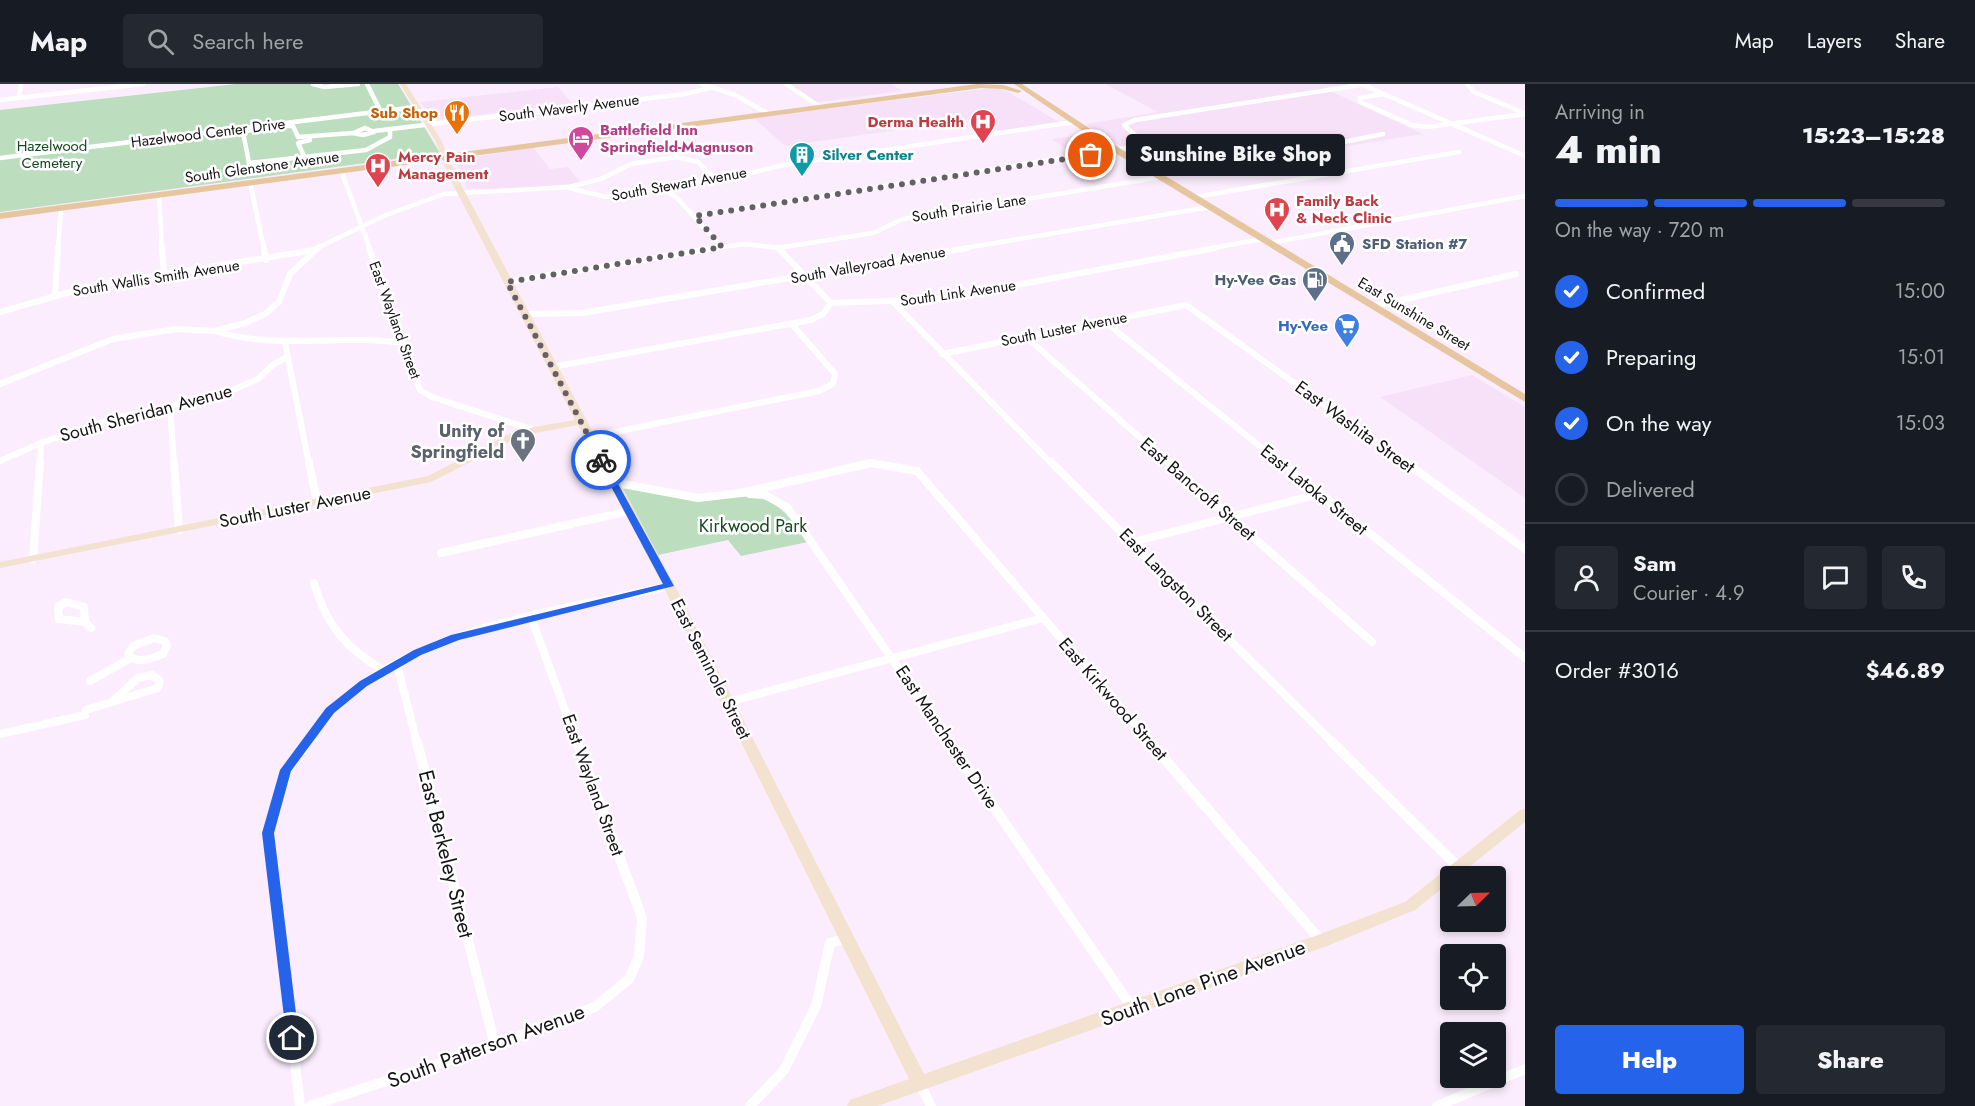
<!DOCTYPE html>
<meta charset="utf-8">
<style>
:root{--surface:#171b24;--page:#242831;--text:#f1f3f6;--muted:#9ea1a6;--line:#363941;--accent:#2563eb}
body{margin:0;font-family:Jost,sans-serif;background:var(--page);color:var(--text);height:100vh;display:flex;flex-direction:column;font-size:22px;white-space:nowrap}
*{box-sizing:border-box;margin:0}
p{font-size:20px;color:var(--muted)}
.icon{flex:none;width:33px;height:33px;fill:none;stroke:currentColor;stroke-width:2;stroke-linecap:round;stroke-linejoin:round}
.map{position:relative;flex:1;overflow:hidden}
.drawer{display:flex;flex-direction:column;background:var(--surface);width:450px}
.drawer>*{flex:none}
.needle{width:39px;rotate:67deg}
.tools{position:absolute;left:1440px;top:782px;display:grid;gap:12px}
.tools a{display:grid;place-items:center;width:66px;height:66px;border-radius:6px;background:var(--surface);box-shadow:0 3px 9px #0003;font-size:30px}
.pin{position:absolute;display:grid;place-items:center;width:51px;height:51px;color:#fff;margin:-26px;border:3px solid #fff;border-radius:50%;box-shadow:0 2px 6px #0007}
.courier{position:absolute;display:grid;place-items:center;width:60px;height:60px;margin:-30px;border:4px solid #2563eb;border-radius:50%;background:#fff;color:#222;box-shadow:0 2px 8px #0007}
.bubble{position:absolute;height:42px;border-radius:6px;background:var(--surface);box-shadow:0 3px 9px #0003;font-size:20px;font-weight:800;line-height:42px;text-align:center}
.headline em{font-style:normal;font-weight:800}
.headline div{display:flex;flex-direction:column-reverse}
.headline{display:flex;align-items:center;justify-content:space-between;height:102px;padding:0 30px}
h1{font-size:39px;font-weight:800;line-height:45px}
.bar{display:grid;grid-template-columns:repeat(4,1fr);gap:9px 6px;align-content:center;height:72px;padding:0 30px}
.bar i{height:8px;border-radius:4px;background:var(--line)}
.bar .on{background:var(--accent)}
.bar p{grid-column:span 4}
.line{display:flex;align-items:center;gap:15px;padding:0 30px;border-top:2px solid var(--line)}
.line div{flex:1}
.round{display:grid;place-items:center;flex:none;width:63px;height:63px;border-radius:6px;background:var(--page)}
ol{padding:0 30px;list-style:none}
li{display:flex;align-items:center;gap:18px;height:66px}
li p{margin-inline-start:auto}
li .icon{padding:6px;border-radius:50%;background:var(--accent);color:#fff;stroke-width:4}
li:last-child{color:var(--muted)}
li i{width:33px;height:33px;border:3px solid var(--line);border-radius:50%}
.action{display:flex;gap:12px;margin-top:auto;padding:12px 30px}
.action a{flex:1;height:69px;border-radius:6px;background:var(--accent);color:#fff;font-size:24px;font-weight:800;line-height:69px;text-align:center}
.action a+a{background:var(--page);color:var(--text)}
header{display:flex;align-items:center;gap:36px;box-sizing:border-box;height:84px;padding:0 30px;background:var(--surface);border-bottom:2px solid var(--line)}
header strong{font-size:28px}
nav{display:flex;gap:33px;margin-inline-start:auto;font-size:21px}
.search{width:420px;height:54px;background:var(--page);display:flex;align-items:center;gap:15px;box-sizing:border-box;padding:0 21px;border-radius:6px;color:var(--muted);font-size:22px}
main{display:flex;flex:1;min-height:0}
.map>svg:first-child{display:block}
.built{fill:#f6e1f9}
.green{fill:#bcddbe}
.lines{fill:none;stroke-linecap:round;stroke-linejoin:round}
.street-far3{stroke:#fff;stroke-width:4.5}
.street-far2{stroke:#fff;stroke-width:6}
.street-far1{stroke:#fff;stroke-width:8}
.street{stroke:#fff;stroke-width:10}
.secondary{fill:#f3e2cf;fill-rule:evenodd}
.primary{fill:#e6c69f;fill-rule:evenodd}
.route{fill:#2563eb}
.done{stroke:#675f68;stroke-width:6;stroke-dasharray:0 10.8}
.labels{text-anchor:middle;stroke-width:5;stroke-linejoin:round;paint-order:stroke}
.far-street-label{font-size:15px;fill:#171217;stroke:#fff}
.far-food-label{font-size:15px;font-weight:bold;fill:#c56008;stroke:#fff;text-anchor:end}
.far-health-label{font-size:15px;font-weight:bold;fill:#be3a42;stroke:#fff;text-anchor:start}
.far-hotel-label{font-size:15px;font-weight:bold;fill:#b23c85;stroke:#fff;text-anchor:start}
.far-park-label{font-size:15px;fill:#13491d;stroke:#fff}
.far-culture-label{font-size:15px;font-weight:bold;fill:#0d838f;stroke:#fff;text-anchor:start}
.far-service-label{font-size:15px;font-weight:bold;fill:#4e5e75;stroke:#fff;text-anchor:start}
.far-shop-label{font-size:15px;font-weight:bold;fill:#366cbe;stroke:#fff;text-anchor:end}
.street-label{font-size:18px;fill:#171217;stroke:#fff}
.worship-label{font-size:18px;font-weight:bold;fill:#5b616d;stroke:#fff;text-anchor:end}
.park-label{font-size:18px;fill:#13491d;stroke:#fff}
.near-street-label{font-size:21px;fill:#171217;stroke:#fff}
</style>
<header>
<strong>Map</strong>
<div class="search"><svg class="icon" aria-label="search" viewBox="0 0 24 24"><circle cx="10" cy="10" r="6"/><path d="M15 15l6 6"/></svg>Search here</div>
<nav><a>Map</a><a>Layers</a><a>Share</a></nav>
</header>
<main>
<div class="map">
<svg width="1525" height="1022" viewBox="0 0 1525 1022">
<rect width="100%" height="100%" fill="#fcedfe"/>
<g class="built">
<polygon points="784,0 892,0 902,7 811,19"/>
<polygon points="1105,0 1351,0 1324,4 1423,50 1166,91 1085,40 1158,28"/>
<polygon points="558,3 573,20 434,36 420,18"/>
<polygon points="991,4 1005,6 1059,38 999,47 980,34 785,62 754,34"/>
<polygon points="1082,51 1107,66 1076,71 1051,55"/>
<polygon points="533,63 550,85 568,83 581,99 503,106 467,104 456,76"/>
<polygon points="1472,291 1525,323 1525,414 1380,313"/>
</g>
<g class="green">
<polygon points="236,0 398,0 440,69 0,128 0,26"/>
<path d="M628,404C648,407 668,413 688,414C753,418 765,394 808,458L741,472L728,456L658,471L623,405Z"/>
</g>
<g class="lines">
<g class="street-far3">
<polyline points="313,0 324,3 358,0"/>
<polyline points="367,0 381,28"/>
<polyline points="702,0 735,11 767,29"/>
<polyline points="786,0 819,22"/>
<polyline points="1361,0 1525,72"/>
<polyline points="1367,0 1135,36 1124,41 1137,53 1157,64 1196,78 1339,59 1383,50"/>
<polyline points="1467,0 1474,8 1524,29"/>
<polyline points="1384,10 1360,14 1360,18 1412,41 1427,43 1525,30"/>
<polyline points="19,14 21,0"/>
<polyline points="0,16 143,0"/>
<polyline points="284,42 293,42 298,53 353,49"/>
<polygon points="365,44 374,48 363,51 353,49"/>
<polyline points="250,46 243,48 249,79 366,66 390,53 390,45"/>
<polyline points="374,47 685,10 710,4"/>
<polyline points="304,72 298,59 310,56"/>
<polyline points="0,74 416,23"/>
<polyline points="341,86 370,165"/>
<polyline points="250,98 264,165"/>
<polyline points="569,104 606,113 725,95 784,81 1074,38"/>
<polyline points="663,105 677,114 722,163"/>
<polyline points="159,110 162,165"/>
<polyline points="1195,113 1459,68"/>
<polyline points="695,132 1151,60"/>
<polyline points="1270,159 1525,112"/>
<polyline points="58,165 61,124"/>
<polyline points="315,165 386,131 444,110 569,103 601,95 631,80 676,73 698,78 717,97"/>
<polyline points="707,165 745,160 778,164 873,149 903,135 1162,93"/>
<polyline points="959,165 1210,123"/>
<polyline points="1207,165 1263,155"/>
</g>
<g class="street-far2">
<polyline points="162,164 164,191"/>
<polyline points="264,164 266,176"/>
<polyline points="369,164 420,306 432,313 534,346"/>
<polyline points="778,164 831,219"/>
<polyline points="507,198 716,164"/>
<polyline points="55,211 58,164"/>
<polyline points="831,219 942,215 1215,164"/>
<polyline points="894,219 1052,380"/>
<polyline points="1374,222 1516,190"/>
<polyline points="0,228 91,202 314,166"/>
<polyline points="524,230 582,229 968,164"/>
<polyline points="1104,237 1282,380"/>
<path d="M214,247C276,266 339,250 402,259"/>
<polyline points="1025,252 1170,380"/>
<polyline points="285,259 309,380"/>
<polyline points="942,270 1186,221 1407,380"/>
<polyline points="552,283 811,236 823,230 831,219"/>
<polyline points="0,300 113,255 176,245 214,247 245,239 265,230 279,218 290,190 318,164"/>
<polyline points="170,322 174,380"/>
<polyline points="589,353 819,307 833,300 835,290 791,239"/>
<polyline points="0,377 41,359 111,335 226,309 258,295 274,280 287,273"/>
<polyline points="40,380 41,359"/>
<polyline points="867,380 879,380"/>
</g>
<g class="street-far1">
<polyline points="174,378 179,446"/>
<polyline points="309,378 317,418"/>
<polyline points="1051,378 1333,659"/>
<polyline points="1168,378 1372,558"/>
<polyline points="1281,378 1525,574"/>
<polyline points="1405,378 1525,465"/>
<polyline points="612,398 698,414 741,409 871,379 917,387 1151,659"/>
<polyline points="750,410 765,411 787,423 950,659"/>
<polyline points="1133,458 1319,410"/>
<polyline points="441,469 629,427"/>
<polyline points="33,475 40,378"/>
<path d="M314,499C326,541 347,566 385,587"/>
<polygon points="66,518 84,523 85,538 59,535 58,523"/>
<polyline points="531,533 577,659"/>
<polyline points="85,538 91,544"/>
<path d="M154,554L165,557L167,561L163,570C151,574 138,582 128,570L133,562Z"/>
<polyline points="397,580 417,659"/>
<polyline points="90,597 131,574"/>
<polyline points="728,618 1043,534"/>
<polyline points="86,626 158,604 160,597 152,591 138,594 112,618"/>
<polyline points="0,650 85,631"/>
<path d="M306,659C314,648 321,636 331,626C416,543 558,527 669,502"/>
</g>
<g class="street">
<polyline points="417,658 495,961"/>
<polyline points="949,658 1133,925"/>
<polyline points="1150,658 1321,857"/>
<polyline points="1332,658 1459,784"/>
<polyline points="919,998 931,1022"/>
<polyline points="300,1022 268,749 286,686 307,658"/>
<polyline points="310,1022 495,961 595,923 629,895 639,872 642,834 577,658"/>
<polyline points="750,1022 784,986 816,922 830,859 847,854"/>
<polyline points="1437,1022 1525,985"/>
</g>
<polygon class="secondary" points="400,0 406,0 441,56 457,93 675,502 924,990 1315,852 1405,818 1520,726 1525,725 1525,738 1458,792 1450,792 1450,798 1415,826 1327,862 878,1022 847,1022 850,1016 909,995 663,502 578,341 536,349 515,355 431,398 0,484 0,478 428,392 507,351 534,343 575,336 449,93 435,56"/>
<g class="primary">
<polygon points="977,0 1003,1 1022,7 1018,9 1003,5 981,4 0,135 0,129"/>
<polygon points="1014,0 1022,0 1121,65 1525,310 1525,318 1115,69"/>
</g>
</g>
<polygon class="route" points="601,373 605,376 674,502 459,556 421,571 367,602 334,629 291,687 274,749 299,954 297,958 287,958 262,749 280,686 326,624 360,597 414,566 451,551 663,500 597,376"/>
<g class="lines">
<polyline class="done" points="601,376 507,198 722,163 695,132 1091,71"/>
</g>
<defs>
<symbol id="restaurant-pin" viewBox="-11 -11 22 30"><path d="M0 17L-7.5 6A9.5 9.5 0 1 1 7.5 6Z" fill="#e8710a" stroke="#fff"/><path d="M-5-6h1v4h1v-4h1v4h1v-4h1v5L-1.5 .5V6h-2V.5L-5-1ZM5-6V6H3V1.5H1.5Q1.5-4 5-6Z" fill="#fff"/></symbol>
<symbol id="hospital-pin" viewBox="-11 -11 22 30"><path d="M0 17L-7.5 6A9.5 9.5 0 1 1 7.5 6Z" fill="#e0444e" stroke="#fff"/><path d="M-5-5h3v3.5h4V-5h3V5h-3V1.5h-4V5h-3Z" fill="#fff"/></symbol>
<symbol id="hotel-pin" viewBox="-11 -11 22 30"><path d="M0 17L-7.5 6A9.5 9.5 0 1 1 7.5 6Z" fill="#d1479c" stroke="#fff"/><path d="M-6-4.5h1.5V1H6V5H4.5V3h-9V5H-6ZM-4 0a1.8 1.8 0 1 1 3.6 0ZM.5 0V-2.5h3Q6-2.5 6 0Z" fill="#fff"/></symbol>
<symbol id="building-pin" viewBox="-11 -11 22 30"><path d="M0 17L-7.5 6A9.5 9.5 0 1 1 7.5 6Z" fill="#0f9aa8" stroke="#fff"/><path d="M-4-6H4V6H1V3H-1V6H-4ZM-2.5-4.3h1.7v1.8h-1.7ZM.8-4.3h1.7v1.8H.8ZM-2.5-1h1.7V.8h-1.7ZM.8-1h1.7V.8H.8Z" fill="#fff"/></symbol>
<symbol id="civic-pin" viewBox="-11 -11 22 30"><path d="M0 17L-7.5 6A9.5 9.5 0 1 1 7.5 6Z" fill="#5c6f8a" stroke="#fff"/><path d="M-.6-6.5H3V-4.5H.6V-3L4-1V1h2V6H-6V1h2V-1L-.6-3ZM-1.2 2.5V6h2.4V2.5Z" fill="#fff"/></symbol>
<symbol id="fuel-pin" viewBox="-11 -11 22 30"><path d="M0 17L-7.5 6A9.5 9.5 0 1 1 7.5 6Z" fill="#5c6f8a" stroke="#fff"/><path d="M-5.5-6h7V0h2V4h1.3V-2.5L3-4.5l.8-.8L6-3V5H2.5V1h-1V6h-7ZM-4.2-4.7v3.2H.2V-4.7Z" fill="#fff"/></symbol>
<symbol id="supermarket-pin" viewBox="-11 -11 22 30"><path d="M0 17L-7.5 6A9.5 9.5 0 1 1 7.5 6Z" fill="#3f7fe0" stroke="#fff"/><path d="M-6-5.5h2.5l.6 2H6L4.5 2H-2.5L-4.4-4H-6ZM-1.5 3.2a1.3 1.3 0 1 0 .1 0ZM3 3.2a1.3 1.3 0 1 0 .1 0Z" fill="#fff"/></symbol>
<symbol id="church-pin" viewBox="-11 -11 22 30"><path d="M0 17L-7.5 6A9.5 9.5 0 1 1 7.5 6Z" fill="#6b7280" stroke="#fff"/><path d="M-1.2-6h2.4v3.5h3.3v2.4h-3.3V6h-2.4V-.1h-3.3v-2.4h3.3Z" fill="#fff"/></symbol>
</defs>
<g fill-rule="evenodd">
<use href="#restaurant-pin" x="442" y="14" width="30" height="40"/>
<use href="#hospital-pin" x="968" y="23" width="30" height="40"/>
<use href="#hotel-pin" x="566" y="40" width="30" height="40"/>
<use href="#building-pin" x="787" y="56" width="30" height="40"/>
<use href="#hospital-pin" x="363" y="67" width="30" height="40"/>
<use href="#hospital-pin" x="1262" y="111" width="30" height="40"/>
<use href="#civic-pin" x="1327" y="145" width="30" height="40"/>
<use href="#fuel-pin" x="1300" y="181" width="30" height="40"/>
<use href="#supermarket-pin" x="1332" y="227" width="30" height="40"/>
<use href="#church-pin" x="508" y="342" width="30" height="40"/>
</g>
<g class="labels">
<g class="far-street-label">
<text transform="translate(569 24) rotate(-7)" y="5">South Waverly Avenue</text>
<text transform="translate(208 49) rotate(-7)" y="5">Hazelwood Center Drive</text>
<text transform="translate(262 83) rotate(-8)" y="5">South Glenstone Avenue</text>
<text transform="translate(679 100) rotate(-10)" y="5">South Stewart Avenue</text>
<text transform="translate(969 124) rotate(-9)" y="5">South Prairie Lane</text>
<text transform="translate(868 181) rotate(-10)" y="5">South Valleyroad Avenue</text>
<text transform="translate(156 194) rotate(-9)" y="5">South Wallis Smith Avenue</text>
<text transform="translate(958 209) rotate(-8)" y="5">South Link Avenue</text>
<text transform="translate(1414 230) rotate(31)" y="5">East Sunshine Street</text>
<text transform="translate(395 236) rotate(70)" y="5">East Wayland Street</text>
<text transform="translate(1064 245) rotate(-11)" y="5">South Luster Avenue</text>
</g>
<g class="far-food-label">
<text x="438" y="34">Sub Shop</text>
</g>
<g class="far-health-label">
<text x="964" y="43" text-anchor="end">Derma Health</text>
<text x="398" y="78">Mercy Pain<tspan x="398" dy="17">Management</tspan></text>
<text x="1296" y="122">Family Back<tspan x="1296" dy="17">&amp; Neck Clinic</tspan></text>
</g>
<g class="far-hotel-label">
<text x="600" y="51">Battlefield Inn<tspan x="600" dy="17">Springfield-Magnuson</tspan></text>
</g>
<g class="far-park-label">
<text x="52" y="67">Hazelwood<tspan x="52" dy="17">Cemetery</tspan></text>
</g>
<g class="far-culture-label">
<text x="822" y="76">Silver Center</text>
</g>
<g class="far-service-label">
<text x="1362" y="165">SFD Station #7</text>
<text x="1296" y="201" text-anchor="end">Hy-Vee Gas</text>
</g>
<g class="far-shop-label">
<text x="1328" y="247">Hy-Vee</text>
</g>
<g class="street-label">
<text transform="translate(146 329) rotate(-15)" y="6">South Sheridan Avenue</text>
<text transform="translate(1355 343) rotate(36)" y="6">East Washita Street</text>
<text transform="translate(1198 405) rotate(41)" y="6">East Bancroft Street</text>
<text transform="translate(1314 406) rotate(39)" y="6">East Latoka Street</text>
<text transform="translate(295 423) rotate(-11)" y="6">South Luster Avenue</text>
<text transform="translate(1176 501) rotate(45)" y="6">East Langston Street</text>
<text transform="translate(711 585) rotate(63)" y="6">East Seminole Street</text>
<text transform="translate(1113 615) rotate(49)" y="6">East Kirkwood Street</text>
<text transform="translate(947 653) rotate(56)" y="6">East Manchester Drive</text>
<text transform="translate(593 701) rotate(70)" y="6">East Wayland Street</text>
</g>
<g class="worship-label">
<text x="504" y="353">Unity of<tspan x="504" dy="21">Springfield</tspan></text>
</g>
<g class="park-label">
<text x="753" y="448">Kirkwood Park</text>
</g>
<g class="near-street-label">
<text transform="translate(446 770) rotate(76)" y="7">East Berkeley Street</text>
<text transform="translate(1203 899) rotate(-20)" y="7">South Lone Pine Avenue</text>
<text transform="translate(486 962) rotate(-20)" y="7">South Patterson Avenue</text>
</g>
</g>
</svg>
<div class="tools">
<a><svg class="needle" viewBox="-14 -14 28 28"><path d="M0-13l5 13h-10z" fill="#e53935"/><path d="M0 13l5-13h-10z" fill="#9ea1a6"/></svg></a>
<a><svg class="icon" aria-label="locate" viewBox="0 0 24 24"><circle cx="12" cy="12" r="6"/><path d="M12 2v4M12 18v4M2 12h4M18 12h4"/></svg></a>
<a><svg class="icon" aria-label="layers" viewBox="0 0 24 24"><path d="M12 4l9 5-9 5-9-5zM3 14l9 5 9-5"/></svg></a>
</div>
<div class="pin" style="left:1091px;top:71px;background:#ea580c"><svg class="icon" aria-label="bag" viewBox="0 0 24 24"><path d="M5 8h14l-1 12H6zM9 8a3 3 0 0 1 6 0"/></svg></div>
<div class="pin" style="left:292px;top:954px;background:#1f2937"><svg class="icon" aria-label="home" viewBox="0 0 24 24"><path d="M3 11l9-7 9 7M6 9v11h12V9"/></svg></div>
<div class="courier" style="left:601px;top:376px"><svg class="icon" aria-label="bike" viewBox="0 0 24 24"><circle cx="6" cy="16" r="4"/><circle cx="18" cy="16" r="4"/><path d="M6 16l4-8h5l3 8M10 8l3 8H6M13 5h3"/></svg></div>
<div class="bubble" style="left:1126px;top:50px;width:219px">Sunshine Bike Shop</div>
</div>
<section class="drawer">
<div class="headline"><div><h1>4 min</h1><p>Arriving in</p></div><em>15:23–15:28</em></div>
<div class="bar"><i class="on"></i><i class="on"></i><i class="on"></i><i></i><p>On the way · 720 m</p></div>
<ol>
<li><svg class="icon" aria-label="check" viewBox="0 0 24 24"><path d="M5 12l5 5 9-10"/></svg>Confirmed<p>15:00</p></li>
<li><svg class="icon" aria-label="check" viewBox="0 0 24 24"><path d="M5 12l5 5 9-10"/></svg>Preparing<p>15:01</p></li>
<li><svg class="icon" aria-label="check" viewBox="0 0 24 24"><path d="M5 12l5 5 9-10"/></svg>On the way<p>15:03</p></li>
<li><i></i>Delivered</li>
</ol>
<div class="line" style="height:108px"><a class="round"><svg class="icon" aria-label="person" viewBox="0 0 24 24"><circle cx="12" cy="8" r="4"/><path d="M4 21q1-7 8-7t8 7"/></svg></a><div><b>Sam</b><p>Courier · 4.9</p></div><a class="round"><svg class="icon" aria-label="chat" viewBox="0 0 24 24"><path d="M4 5h16v11H9l-5 4z"/></svg></a><a class="round"><svg class="icon" aria-label="phone" viewBox="0 0 24 24"><path d="M5 4h4l2 5-3 2q2 4 5 5l2-3 5 2v4C11 20 4 13 5 4z"/></svg></a></div>
<div class="line" style="height:78px"><div>Order #3016</div><b>$46.89</b></div>
<div class="action"><a>Help</a><a>Share</a></div>
</section>
</main>
